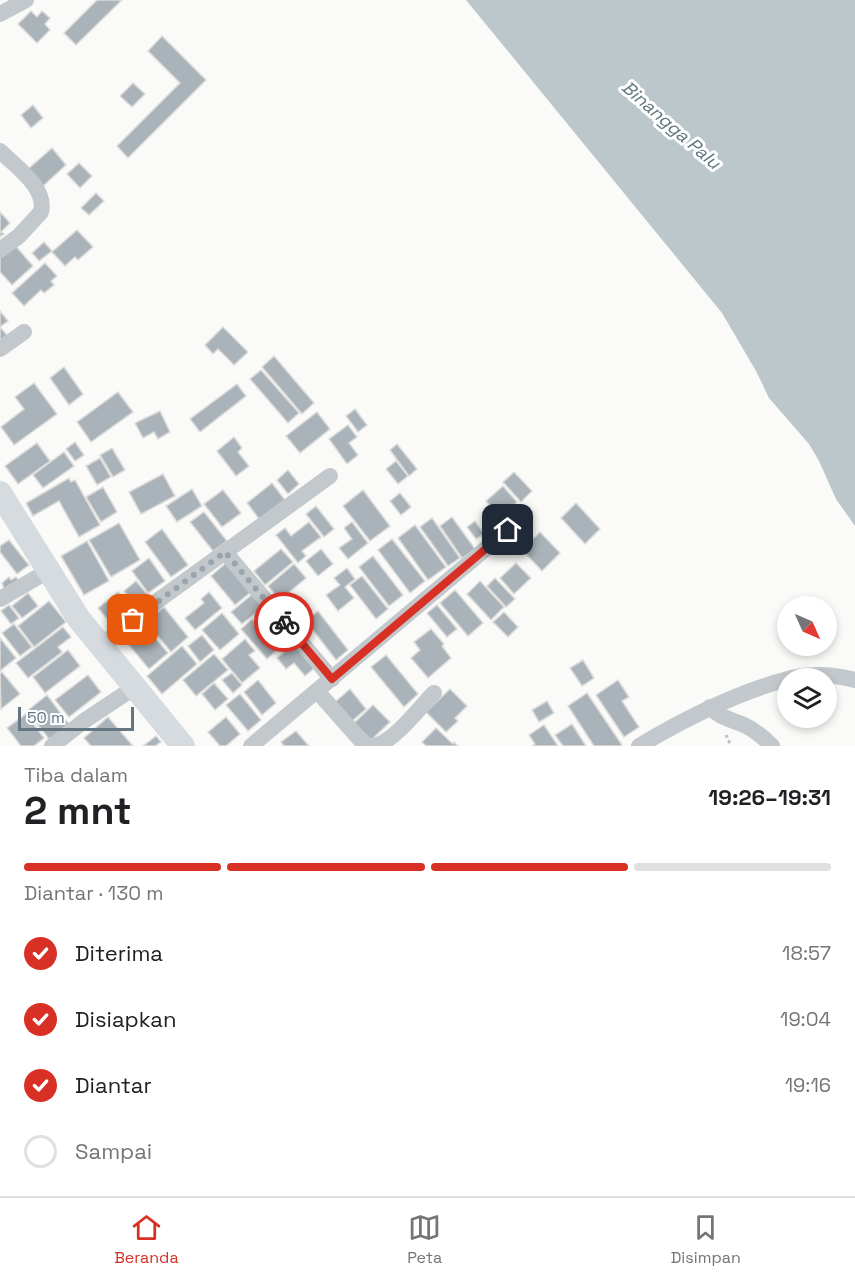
<!DOCTYPE html>
<html lang="id">
<meta charset="utf-8">
<style>
:root{--surface:#fff;--page:#f6f6f6;--text:#202124;--muted:#757577;--line:#e0e0e0;--accent:#d93025}
body{margin:0;font-family:"Space Grotesk",sans-serif;background:var(--page);color:var(--text);height:100vh;display:flex;flex-direction:column;font-size:22px;white-space:nowrap}
*{box-sizing:border-box;margin:0}
p{font-size:20px;color:var(--muted)}
.icon{flex:none;width:33px;height:33px;fill:none;stroke:currentColor;stroke-width:2;stroke-linecap:round;stroke-linejoin:round}
.map{position:relative;height:746px;overflow:hidden}
.panel{display:flex;flex-direction:column;background:var(--surface);flex:1}
.panel>*{flex:none}
.needle{width:39px;rotate:135deg}
.tools{position:absolute;left:777px;top:596px;display:grid;gap:12px}
.tools a{display:grid;place-items:center;width:60px;height:60px;border-radius:50%;background:var(--surface);box-shadow:0 3px 9px #0003;font-size:30px}
.scale{position:absolute;left:18px;bottom:15px;width:116px;box-sizing:border-box;padding-left:6px;border:3px solid #657683;border-top:0;font-size:16px;line-height:21px;white-space:nowrap;color:#657683;-webkit-text-stroke:4px #fff;paint-order:stroke}
.pin{position:absolute;display:grid;place-items:center;width:51px;height:51px;color:#fff;margin:-26px;border-radius:12px;box-shadow:0 3px 9px #0006}
.courier{position:absolute;display:grid;place-items:center;width:60px;height:60px;margin:-30px;border:4px solid #d93025;border-radius:50%;background:#fff;color:#222;box-shadow:0 2px 8px #0007}
.overview em{font-style:normal;font-weight:700}
.overview div{display:flex;flex-direction:column-reverse}
.overview{display:flex;align-items:center;justify-content:space-between;height:102px;padding:0 24px}
h1{font-size:39px;font-weight:700;line-height:45px}
.bar{display:grid;grid-template-columns:repeat(4,1fr);gap:9px 6px;align-content:center;height:72px;padding:0 24px}
.bar i{height:8px;border-radius:4px;background:var(--line)}
.bar .on{background:var(--accent)}
.bar p{grid-column:span 4}
ol{padding:0 24px;list-style:none}
li{display:flex;align-items:center;gap:18px;height:66px}
li p{margin-inline-start:auto}
li .icon{padding:6px;border-radius:50%;background:var(--accent);color:#fff;stroke-width:4}
li:last-child{color:var(--muted)}
li i{width:33px;height:33px;border:3px solid var(--line);border-radius:50%}
.tab-bar{display:flex;justify-content:space-around;align-items:center;height:84px;border-top:2px solid var(--line);background:var(--surface);font-size:16px;color:var(--muted)}
.tab-bar a{display:grid;justify-items:center;gap:3px}
.tab-bar .on{color:var(--accent)}
.map>svg:first-child{display:block}
.water{fill:#bbc7cb}
.building{fill:#aab3b9;stroke:#dcdcda;stroke-width:1.5}
.lines{fill:none;stroke-linecap:round;stroke-linejoin:round}
.path{stroke:#bbbfc2;stroke-width:3;stroke-dasharray:3 3;stroke-linecap:butt}
.street{stroke:#c3c8cc;stroke-width:16}
.secondary{stroke:#d6dbdf;stroke-width:24}
.done{stroke:#99a4ac;stroke-width:6;stroke-dasharray:0 10.8}
.route{stroke:#d93025;stroke-width:8}
.labels{text-anchor:middle;stroke-width:6;stroke-linejoin:round;paint-order:stroke}
.water-label{font-size:18px;font-style:italic;fill:#60757c;stroke:#fff}
</style>
<div class="map">
<svg width="855" height="746" viewBox="0 0 855 746">
<rect width="100%" height="100%" fill="#fafaf8"/>
<polygon class="water" points="466,0 855,0 855,526 836,499 819,461 809,444 769,398 756,371 722,313"/>
<g class="building">
<polygon points="97,0 122,0 76,45 64,33"/>
<polygon points="31,11 37,17 42,11 50,18 45,24 50,30 37,43 18,24"/>
<polygon points="162,36 206,80 128,158 117,146 180,83 148,51"/>
<polygon points="133,83 145,94 132,107 120,96"/>
<polygon points="33,105 43,118 31,128 21,115"/>
<polygon points="52,148 66,165 43,186 28,169"/>
<polygon points="79,163 92,176 80,188 67,174"/>
<polygon points="96,193 104,201 89,215 81,208"/>
<polygon points="0,212 10,223 1,232 4,234 0,237"/>
<polygon points="77,230 93,247 78,260 75,257 65,266 52,252"/>
<polygon points="44,242 52,251 39,261 32,253"/>
<polygon points="14,244 33,266 12,285 0,272 0,257"/>
<polygon points="45,263 57,276 51,281 54,285 44,293 41,290 24,306 12,293"/>
<polygon points="0,311 8,321 0,327 7,335 0,340"/>
<polygon points="223,327 248,352 234,365 218,349 213,354 205,345"/>
<polygon points="274,356 314,403 302,414 262,367"/>
<polygon points="64,367 83,394 69,405 50,378"/>
<polygon points="261,370 299,413 288,423 250,379"/>
<polygon points="34,383 57,414 14,445 1,427 24,409 15,397"/>
<polygon points="237,384 246,396 200,432 190,419"/>
<polygon points="118,392 133,412 91,442 77,422"/>
<polygon points="355,409 367,425 358,432 346,416"/>
<polygon points="160,411 170,432 158,439 154,432 143,438 135,423"/>
<polygon points="317,412 330,429 300,453 286,436"/>
<polygon points="348,425 357,437 349,443 358,455 347,464 329,439"/>
<polygon points="234,437 242,448 238,452 249,466 236,476 217,451"/>
<polygon points="75,442 84,455 75,461 66,449"/>
<polygon points="37,443 50,461 18,484 5,466"/>
<polygon points="397,444 417,469 409,476 390,450"/>
<polygon points="112,448 125,470 113,477 100,455"/>
<polygon points="64,452 74,466 43,488 33,475"/>
<polygon points="100,458 111,477 97,485 86,466"/>
<polygon points="396,461 408,476 398,484 386,469"/>
<polygon points="288,470 299,484 288,494 277,480"/>
<polygon points="514,472 532,491 521,502 503,482"/>
<polygon points="163,474 175,496 141,514 129,492"/>
<polygon points="69,478 71,482 75,480 100,525 79,537 59,501 33,516 26,503"/>
<polygon points="272,483 285,500 263,524 247,503"/>
<polygon points="503,486 517,502 500,517 486,501"/>
<polygon points="103,487 117,512 101,522 86,497"/>
<polygon points="192,489 202,506 177,522 166,506"/>
<polygon points="223,490 241,513 222,527 204,504"/>
<polygon points="363,490 390,526 370,541 343,506"/>
<polygon points="400,493 411,507 401,515 390,501"/>
<polygon points="576,503 600,529 585,544 561,518"/>
<polygon points="316,506 334,529 324,537 306,514"/>
<polygon points="204,512 227,541 213,551 190,522"/>
<polygon points="452,517 475,549 462,558 440,526"/>
<polygon points="432,518 460,558 448,566 420,527"/>
<polygon points="475,521 484,534 476,539 467,527"/>
<polygon points="309,522 321,537 302,551 306,556 298,563 276,535 285,528 291,536"/>
<polygon points="352,522 368,543 348,559 339,548 352,539 344,528"/>
<polygon points="119,523 140,560 111,577 89,540"/>
<polygon points="415,525 446,567 428,580 398,538"/>
<polygon points="162,529 188,565 171,577 145,542"/>
<polygon points="540,532 560,553 542,571 522,550"/>
<polygon points="392,539 425,581 410,593 378,550"/>
<polygon points="9,540 29,565 17,574 0,552 0,546"/>
<polygon points="87,541 109,581 84,595 61,556"/>
<polygon points="281,549 293,562 265,585 254,571"/>
<polygon points="321,549 333,564 318,576 306,561"/>
<polygon points="373,556 403,595 389,606 359,567"/>
<polygon points="149,558 165,581 148,593 132,571"/>
<polygon points="226,563 251,592 235,605 211,576"/>
<polygon points="516,563 531,578 514,594 500,578"/>
<polygon points="294,564 306,578 280,600 268,586"/>
<polygon points="347,568 355,579 345,587 354,598 338,611 326,595 340,585 334,578"/>
<polygon points="362,576 388,609 376,619 350,585"/>
<polygon points="9,577 11,580 16,577 21,583 6,593 2,583"/>
<polygon points="495,578 515,599 506,607 487,586"/>
<polygon points="136,581 153,601 141,611 124,591"/>
<polygon points="480,581 504,607 491,620 467,594"/>
<polygon points="455,590 483,623 468,636 440,603"/>
<polygon points="118,592 128,604 108,620 98,608"/>
<polygon points="209,592 222,608 195,630 185,618 204,603 201,599"/>
<polygon points="255,592 266,605 242,624 231,612"/>
<polygon points="28,593 38,606 22,618 12,606"/>
<polygon points="49,601 66,622 34,647 18,626"/>
<polygon points="9,605 19,618 11,624 1,611"/>
<polygon points="437,605 457,629 447,637 427,613"/>
<polygon points="267,606 285,626 272,637 255,617"/>
<polygon points="164,607 188,637 171,652 146,622"/>
<polygon points="318,611 348,650 336,660 306,621"/>
<polygon points="504,612 518,627 508,637 493,622"/>
<polygon points="222,613 239,634 220,650 202,630"/>
<polygon points="252,619 278,649 267,659 241,629"/>
<polygon points="14,624 32,647 20,656 2,633"/>
<polygon points="63,627 71,637 58,647 62,652 28,678 16,663"/>
<polygon points="286,628 294,637 280,649 272,639"/>
<polygon points="148,629 168,653 149,669 129,645"/>
<polygon points="431,629 444,644 442,646 451,658 428,678 411,658 420,650 414,642"/>
<polygon points="202,635 214,650 200,662 188,646"/>
<polygon points="0,638 16,658 0,671"/>
<polygon points="245,639 255,651 249,655 260,668 242,683 222,659"/>
<polygon points="298,641 318,665 305,676 294,663 286,669 277,658"/>
<polygon points="182,646 197,664 162,694 147,676"/>
<polygon points="68,650 80,666 45,693 33,677"/>
<polygon points="214,654 228,670 196,696 183,680"/>
<polygon points="386,655 418,694 404,707 371,667"/>
<polygon points="583,660 594,678 582,686 570,668"/>
<polygon points="2,672 20,694 1,709 0,674"/>
<polygon points="232,673 242,685 233,693 222,680"/>
<polygon points="88,675 101,692 69,717 55,700"/>
<polygon points="258,680 276,703 262,715 244,692"/>
<polygon points="618,680 629,697 622,701 639,727 624,737 596,695"/>
<polygon points="214,683 228,699 215,710 202,694"/>
<polygon points="350,689 366,709 351,722 335,702"/>
<polygon points="450,689 467,706 455,718 458,721 446,732 426,712"/>
<polygon points="587,693 622,745 620,746 594,746 568,706"/>
<polygon points="240,694 261,720 248,731 226,705"/>
<polygon points="47,695 69,724 49,739 27,711"/>
<polygon points="547,701 554,713 539,722 532,710"/>
<polygon points="373,705 390,722 371,740 354,723"/>
<polygon points="26,714 44,738 34,746 21,746 7,728"/>
<polygon points="108,717 133,746 91,746 84,738"/>
<polygon points="226,717 240,734 226,746 220,746 208,732"/>
<polygon points="572,724 586,746 563,746 555,735"/>
<polygon points="544,725 558,746 532,746 535,744 529,735"/>
<polygon points="436,728 453,744 454,742 458,746 426,746 422,742"/>
<polygon points="296,731 309,746 284,746 281,742"/>
<polygon points="156,736 161,742 155,746 143,746"/>
</g>
<g class="lines">
<polyline class="path" points="726,735 731,746"/>
<g class="street">
<polyline points="0,14 26,0"/>
<path d="M0,151C15,166 47,187 41,212L19,236L0,250"/>
<polyline points="0,349 24,332"/>
<polyline points="225,552 332,679"/>
<polyline points="0,599 48,571"/>
<polyline points="101,646 149,607 330,476"/>
<path d="M791,678C814,673 833,674 855,680"/>
<polyline points="317,691 363,743 369,746"/>
<path d="M710,707C720,718 731,719 744,725C755,730 764,738 772,746"/>
<polyline points="52,746 84,721 135,687"/>
<polyline points="251,746 508,530"/>
<path d="M374,746C394,742 419,708 434,693"/>
<path d="M639,746C686,718 735,693 788,679"/>
</g>
<polyline class="secondary" points="0,493 79,619 183,746"/>
</g>
<g class="lines">
<polyline class="done" points="133,620 225,552 284,622"/>
<polyline class="route" points="284,622 332,679 508,530"/>
</g>
<g class="labels">
<g class="water-label">
<text transform="translate(671 125) rotate(41)" y="6">Binangga Palu</text>
</g>
</g>
</svg>
<div class="tools">
<a><svg class="needle" viewBox="-14 -14 28 28"><path d="M0-13l5 13h-10z" fill="#e53935"/><path d="M0 13l5-13h-10z" fill="#757577"/></svg></a>
<a><svg class="icon" aria-label="layers" viewBox="0 0 24 24"><path d="M12 4l9 5-9 5-9-5zM3 14l9 5 9-5"/></svg></a>
</div>
<div class="scale">50 m</div>
<div class="pin" style="left:133px;top:620px;background:#ea580c"><svg class="icon" aria-label="bag" viewBox="0 0 24 24"><path d="M5 8h14l-1 12H6zM9 8a3 3 0 0 1 6 0"/></svg></div>
<div class="pin" style="left:508px;top:530px;background:#1f2937"><svg class="icon" aria-label="home" viewBox="0 0 24 24"><path d="M3 11l9-7 9 7M6 9v11h12V9"/></svg></div>
<div class="courier" style="left:284px;top:622px"><svg class="icon" aria-label="bike" viewBox="0 0 24 24"><circle cx="6" cy="16" r="4"/><circle cx="18" cy="16" r="4"/><path d="M6 16l4-8h5l3 8M10 8l3 8H6M13 5h3"/></svg></div>
</div>
<section class="panel">
<div class="overview"><div><h1>2 mnt</h1><p>Tiba dalam</p></div><em>19:26–19:31</em></div>
<div class="bar"><i class="on"></i><i class="on"></i><i class="on"></i><i></i><p>Diantar · 130 m</p></div>
<ol>
<li><svg class="icon" aria-label="check" viewBox="0 0 24 24"><path d="M5 12l5 5 9-10"/></svg>Diterima<p>18:57</p></li>
<li><svg class="icon" aria-label="check" viewBox="0 0 24 24"><path d="M5 12l5 5 9-10"/></svg>Disiapkan<p>19:04</p></li>
<li><svg class="icon" aria-label="check" viewBox="0 0 24 24"><path d="M5 12l5 5 9-10"/></svg>Diantar<p>19:16</p></li>
<li><i></i>Sampai</li>
</ol>
</section>
<nav class="tab-bar">
<a class="on"><svg class="icon" aria-label="home" viewBox="0 0 24 24"><path d="M3 11l9-7 9 7M6 9v11h12V9"/></svg>Beranda</a>
<a><svg class="icon" aria-label="map" viewBox="0 0 24 24"><path d="M3 6l6-2 6 2 6-2v14l-6 2-6-2-6 2zM9 4v14M15 6v14"/></svg>Peta</a>
<a><svg class="icon" aria-label="saved" viewBox="0 0 24 24"><path d="M7 4h10v16l-5-4-5 4z"/></svg>Disimpan</a>
</nav>
